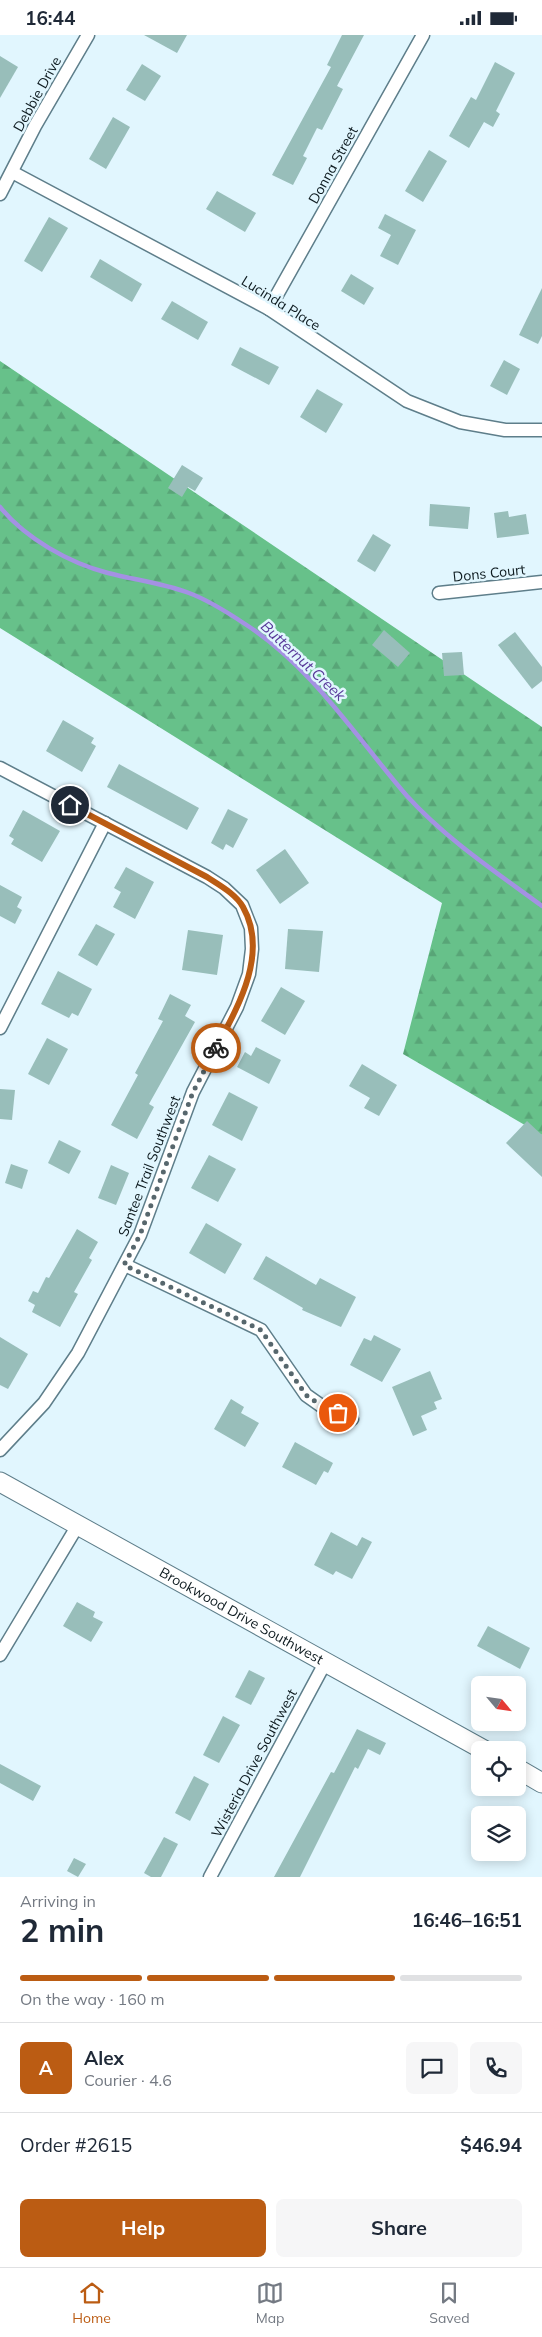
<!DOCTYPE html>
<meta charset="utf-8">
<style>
:root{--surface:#fff;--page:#f6f6f7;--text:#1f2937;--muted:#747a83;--line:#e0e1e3;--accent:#bb5c13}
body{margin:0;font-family:Mulish,sans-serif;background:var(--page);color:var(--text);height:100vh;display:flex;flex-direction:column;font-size:19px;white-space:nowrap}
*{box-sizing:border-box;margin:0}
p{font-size:16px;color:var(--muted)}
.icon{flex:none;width:28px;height:28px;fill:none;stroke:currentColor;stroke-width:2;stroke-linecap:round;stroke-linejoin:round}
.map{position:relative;height:1842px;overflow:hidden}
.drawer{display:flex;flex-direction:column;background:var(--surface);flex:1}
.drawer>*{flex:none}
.needle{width:32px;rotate:119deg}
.fabs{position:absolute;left:471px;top:1641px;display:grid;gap:10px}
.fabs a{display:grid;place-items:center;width:55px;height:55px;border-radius:8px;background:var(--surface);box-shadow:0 2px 12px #0003;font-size:25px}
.pin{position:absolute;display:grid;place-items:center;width:42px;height:42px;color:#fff;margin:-21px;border:2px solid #fff;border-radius:50%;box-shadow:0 1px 5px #0007}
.courier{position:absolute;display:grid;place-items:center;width:50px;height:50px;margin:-25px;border:4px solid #bb5c13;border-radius:50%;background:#fff;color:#222;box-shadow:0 1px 6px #0007}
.overview em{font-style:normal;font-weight:700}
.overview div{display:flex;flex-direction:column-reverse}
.overview{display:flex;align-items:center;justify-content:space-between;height:85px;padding:0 20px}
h1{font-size:32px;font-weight:700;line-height:38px}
.bar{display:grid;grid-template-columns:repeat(4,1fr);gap:8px 5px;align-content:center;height:60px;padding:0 20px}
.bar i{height:6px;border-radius:4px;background:var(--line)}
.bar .active{background:var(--accent)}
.bar p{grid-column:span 4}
.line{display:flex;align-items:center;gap:12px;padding:0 20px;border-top:1px solid var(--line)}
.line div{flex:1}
.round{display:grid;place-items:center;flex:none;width:52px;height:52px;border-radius:8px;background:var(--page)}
.cta{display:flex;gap:10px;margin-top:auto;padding:10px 20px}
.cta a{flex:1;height:58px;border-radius:8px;background:var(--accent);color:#fff;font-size:20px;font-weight:700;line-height:58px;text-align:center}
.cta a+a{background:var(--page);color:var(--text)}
.status{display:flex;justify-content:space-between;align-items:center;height:35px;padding:0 25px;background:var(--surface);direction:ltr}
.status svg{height:14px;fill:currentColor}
.dock{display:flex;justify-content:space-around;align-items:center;height:70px;border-top:1px solid var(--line);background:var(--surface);font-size:14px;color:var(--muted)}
.dock a{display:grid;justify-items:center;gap:2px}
.dock .active{color:var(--accent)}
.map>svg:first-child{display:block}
.forest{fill:url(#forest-firs)}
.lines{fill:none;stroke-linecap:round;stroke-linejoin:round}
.stream{stroke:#a491e3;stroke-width:4.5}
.building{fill:#98beba}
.street-casing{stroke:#5e7e8a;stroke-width:15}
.secondary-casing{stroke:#5e7e8a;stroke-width:21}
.street{stroke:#fff;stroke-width:12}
.secondary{stroke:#fff;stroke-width:19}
.done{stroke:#57676d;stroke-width:5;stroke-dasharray:0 9}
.route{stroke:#bb5c13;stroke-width:6}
.labels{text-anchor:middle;stroke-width:5;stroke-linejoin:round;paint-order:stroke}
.street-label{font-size:14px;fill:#0d1a1f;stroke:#e1f6fe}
.water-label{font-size:15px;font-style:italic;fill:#583999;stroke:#e1f6fe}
</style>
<div class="status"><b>16:44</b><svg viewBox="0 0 49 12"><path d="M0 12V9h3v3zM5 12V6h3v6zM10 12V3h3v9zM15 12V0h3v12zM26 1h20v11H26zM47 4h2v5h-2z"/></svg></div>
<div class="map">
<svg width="542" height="1842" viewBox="0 0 542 1842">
<defs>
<pattern id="forest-firs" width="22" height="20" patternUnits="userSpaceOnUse" patternTransform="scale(1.25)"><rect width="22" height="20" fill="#67c18a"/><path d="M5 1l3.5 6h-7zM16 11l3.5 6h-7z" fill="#58a577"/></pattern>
</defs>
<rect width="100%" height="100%" fill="#e1f6fe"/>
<polygon class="forest" points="0,326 542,692 542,1100 403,1019 442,868 0,593"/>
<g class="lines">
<path class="stream" d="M0,472C25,503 69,528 108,538C135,545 162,548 189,558C208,565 227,577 245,589C313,633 355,701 407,761C446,804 496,837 542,871"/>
</g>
<g class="building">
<polygon points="144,0 187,0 177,18"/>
<polygon points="342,0 364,0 337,51 343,54 322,95 317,93 303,121 307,123 293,150 272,140 331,32 327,30"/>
<polygon points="0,21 18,32 0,63"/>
<polygon points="495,27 515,38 496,76 500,79 493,92 484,87 469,113 449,101 471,62 476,65"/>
<polygon points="142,29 161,41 145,66 126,55"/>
<polygon points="113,82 130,92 106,134 89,124"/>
<polygon points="429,115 447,126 423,167 405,156"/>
<polygon points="217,156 256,178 245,197 206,174"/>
<polygon points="385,179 416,195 398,230 380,221 391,200 378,193"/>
<polygon points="49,182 68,193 42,237 24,226"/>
<polygon points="100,224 142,249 132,267 90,242"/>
<polygon points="351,239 374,253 364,270 341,256"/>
<polygon points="542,253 542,301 538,309 519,300"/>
<polygon points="172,266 208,287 198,305 161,284"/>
<polygon points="240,312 279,332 269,350 231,330"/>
<polygon points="504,325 520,334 507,360 490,351"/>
<polygon points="317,354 343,369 326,398 300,382"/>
<polygon points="182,430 203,443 195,456 188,452 182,462 168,453"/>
<polygon points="430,469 470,472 468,494 429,491"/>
<polygon points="508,476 509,482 526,479 529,499 497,503 494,478"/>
<polygon points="373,499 391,510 375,537 357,526"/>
<polygon points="384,595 410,618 398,632 372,610"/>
<polygon points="515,597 542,632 542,646 532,654 498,610"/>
<polygon points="462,617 464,640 444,641 442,618"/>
<polygon points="63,685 94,703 91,708 96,711 82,737 46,716"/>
<polygon points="119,729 199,773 187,795 107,752"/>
<polygon points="228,774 248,784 233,813 226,809 223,815 211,808"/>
<polygon points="23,775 60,796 42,827 11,809 14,804 9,801"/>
<polygon points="285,814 309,848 280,869 256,835"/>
<polygon points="126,832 154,847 135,884 113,872 121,857 114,853"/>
<polygon points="0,850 22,862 17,872 22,875 15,889 0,881"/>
<polygon points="96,889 115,899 97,931 78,920"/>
<polygon points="288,894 323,896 319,937 285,934"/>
<polygon points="188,895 223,900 217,940 182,935"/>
<polygon points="58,936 92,954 78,981 72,978 69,983 41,969"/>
<polygon points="281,952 305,966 285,1000 261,986"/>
<polygon points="170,959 191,970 185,981 195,987 149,1069 154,1072 137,1104 111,1090 138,1040 135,1038 163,986 158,984"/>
<polygon points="47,1003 68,1014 49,1050 28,1039"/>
<polygon points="256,1012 281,1025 269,1049 237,1032 245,1017 251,1021"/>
<polygon points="362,1029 397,1050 379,1081 364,1073 370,1063 349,1051"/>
<polygon points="0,1054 15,1055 12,1085 0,1084"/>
<polygon points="229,1057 258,1072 242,1106 212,1090"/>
<polygon points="527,1086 542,1100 542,1142 506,1108"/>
<polygon points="59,1105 81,1116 69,1139 48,1128"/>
<polygon points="209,1120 236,1134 218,1167 191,1153"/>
<polygon points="11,1129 28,1135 22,1154 5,1148"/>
<polygon points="111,1130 129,1138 116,1170 98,1163"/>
<polygon points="206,1188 242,1209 225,1239 189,1218"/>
<polygon points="77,1194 98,1207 89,1223 92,1225 74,1257 78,1259 60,1292 32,1277 35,1270 28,1266 33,1256 38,1258 46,1242 49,1243"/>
<polygon points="266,1221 316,1250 320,1243 356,1262 341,1292 302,1275 303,1273 253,1244"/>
<polygon points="374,1300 401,1314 382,1347 350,1330 364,1303 371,1306"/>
<polygon points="0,1302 28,1319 8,1354 0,1350"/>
<polygon points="430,1336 442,1364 434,1367 437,1374 421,1381 427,1395 413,1401 392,1352"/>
<polygon points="231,1364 244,1372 241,1378 259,1388 245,1412 214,1394"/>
<polygon points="295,1407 333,1428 328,1438 324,1436 316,1450 282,1432"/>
<polygon points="331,1497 357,1511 362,1502 372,1507 352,1544 336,1536 333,1540 314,1530"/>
<polygon points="77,1567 95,1577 93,1582 103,1587 91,1607 63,1591"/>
<polygon points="488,1591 530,1613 520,1634 477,1611"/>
<polygon points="249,1635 265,1643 251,1670 235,1662"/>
<polygon points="223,1681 240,1690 219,1728 203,1720"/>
<polygon points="357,1694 386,1708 380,1720 368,1714 358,1734 355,1732 300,1842 274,1842 331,1737 334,1738"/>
<polygon points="0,1729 41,1751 33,1766 0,1748"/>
<polygon points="194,1741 209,1749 190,1786 175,1778"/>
<polygon points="164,1802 178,1809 161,1842 151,1842 144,1838"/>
<polygon points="74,1823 86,1829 78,1842 67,1836"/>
</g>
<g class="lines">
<defs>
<g id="street">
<polyline points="12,137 269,274 407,366 460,387 505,395 542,395"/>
<polyline points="0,159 35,91 88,0"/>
<polyline points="269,274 423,0"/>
<polyline points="439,558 542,547"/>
<polyline points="0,733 207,842 224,853 242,870 251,893 252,914 249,939 237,972 193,1057 140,1200 78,1318 44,1368 0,1415"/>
<polyline points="0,993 105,788"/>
<polyline points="125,1230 261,1295 306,1360 323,1372 352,1384"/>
<polyline points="0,1620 78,1490"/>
<polyline points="210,1842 325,1628"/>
</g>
<g id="secondary">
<path id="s1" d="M0,1447L484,1715"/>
<polyline points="518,1734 542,1748"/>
</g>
</defs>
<use href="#street" class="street-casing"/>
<use href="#secondary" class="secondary-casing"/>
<use href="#street" class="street"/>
<use href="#secondary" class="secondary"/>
</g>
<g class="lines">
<polyline class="done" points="216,1013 193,1057 140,1200 124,1230 261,1295 306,1360 323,1372 338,1378"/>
<path class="route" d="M70,770L207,842C219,850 236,859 243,872C269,918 238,972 216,1013"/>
</g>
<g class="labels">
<g class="street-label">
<text transform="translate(37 59) rotate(-61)" y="5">Debbie Drive</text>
<text transform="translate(333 130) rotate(-61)" y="5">Donna Street</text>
<text transform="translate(281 268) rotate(32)" y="5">Lucinda Place</text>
<text transform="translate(489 538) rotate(-6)" y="5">Dons Court</text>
<text transform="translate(149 1131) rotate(-69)" y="5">Santee Trail Southwest</text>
<text dy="5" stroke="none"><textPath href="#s1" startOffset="276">Brookwood Drive Southwest</textPath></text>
<text transform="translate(254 1728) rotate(-62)" y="5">Wisteria Drive Southwest</text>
</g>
<g class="water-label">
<text transform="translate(303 626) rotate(43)" y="5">Butternut Creek</text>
</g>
</g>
</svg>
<div class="fabs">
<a><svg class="needle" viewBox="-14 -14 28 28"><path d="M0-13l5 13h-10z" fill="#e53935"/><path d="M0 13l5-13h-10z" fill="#747a83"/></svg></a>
<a><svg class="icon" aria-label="locate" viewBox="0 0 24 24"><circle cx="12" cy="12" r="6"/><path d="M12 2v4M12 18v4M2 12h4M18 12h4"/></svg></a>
<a><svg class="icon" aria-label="layers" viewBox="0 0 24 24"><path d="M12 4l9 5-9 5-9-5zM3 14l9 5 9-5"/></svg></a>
</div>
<div class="pin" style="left:338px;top:1378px;background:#ea580c"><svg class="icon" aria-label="bag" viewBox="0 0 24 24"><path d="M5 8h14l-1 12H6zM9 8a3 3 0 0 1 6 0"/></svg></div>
<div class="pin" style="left:70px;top:770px;background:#1f2937"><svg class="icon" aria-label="home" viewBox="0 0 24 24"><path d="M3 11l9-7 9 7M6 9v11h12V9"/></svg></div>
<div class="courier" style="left:216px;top:1013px"><svg class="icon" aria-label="bike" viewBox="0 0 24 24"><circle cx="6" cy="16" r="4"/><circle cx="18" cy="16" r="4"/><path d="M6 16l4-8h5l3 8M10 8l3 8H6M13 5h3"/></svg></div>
</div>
<section class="drawer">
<div class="overview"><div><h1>2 min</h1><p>Arriving in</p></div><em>16:46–16:51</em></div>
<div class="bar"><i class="active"></i><i class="active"></i><i class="active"></i><i></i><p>On the way · 160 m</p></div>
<div class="line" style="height:90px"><b class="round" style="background:var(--accent);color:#fff">A</b><div><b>Alex</b><p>Courier · 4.6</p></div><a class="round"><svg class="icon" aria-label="chat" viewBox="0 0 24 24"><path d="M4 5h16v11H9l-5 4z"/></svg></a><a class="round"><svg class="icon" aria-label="phone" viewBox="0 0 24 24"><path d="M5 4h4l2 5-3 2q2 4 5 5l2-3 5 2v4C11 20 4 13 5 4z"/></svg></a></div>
<div class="line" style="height:65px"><div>Order #2615</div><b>$46.94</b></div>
<div class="cta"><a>Help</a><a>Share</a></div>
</section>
<nav class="dock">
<a class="active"><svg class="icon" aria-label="home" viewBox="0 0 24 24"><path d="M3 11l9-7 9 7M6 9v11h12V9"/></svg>Home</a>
<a><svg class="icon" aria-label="map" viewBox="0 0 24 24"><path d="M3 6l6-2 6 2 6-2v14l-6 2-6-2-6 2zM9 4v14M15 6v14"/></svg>Map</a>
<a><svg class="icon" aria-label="saved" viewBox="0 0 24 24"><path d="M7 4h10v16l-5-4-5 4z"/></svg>Saved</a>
</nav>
